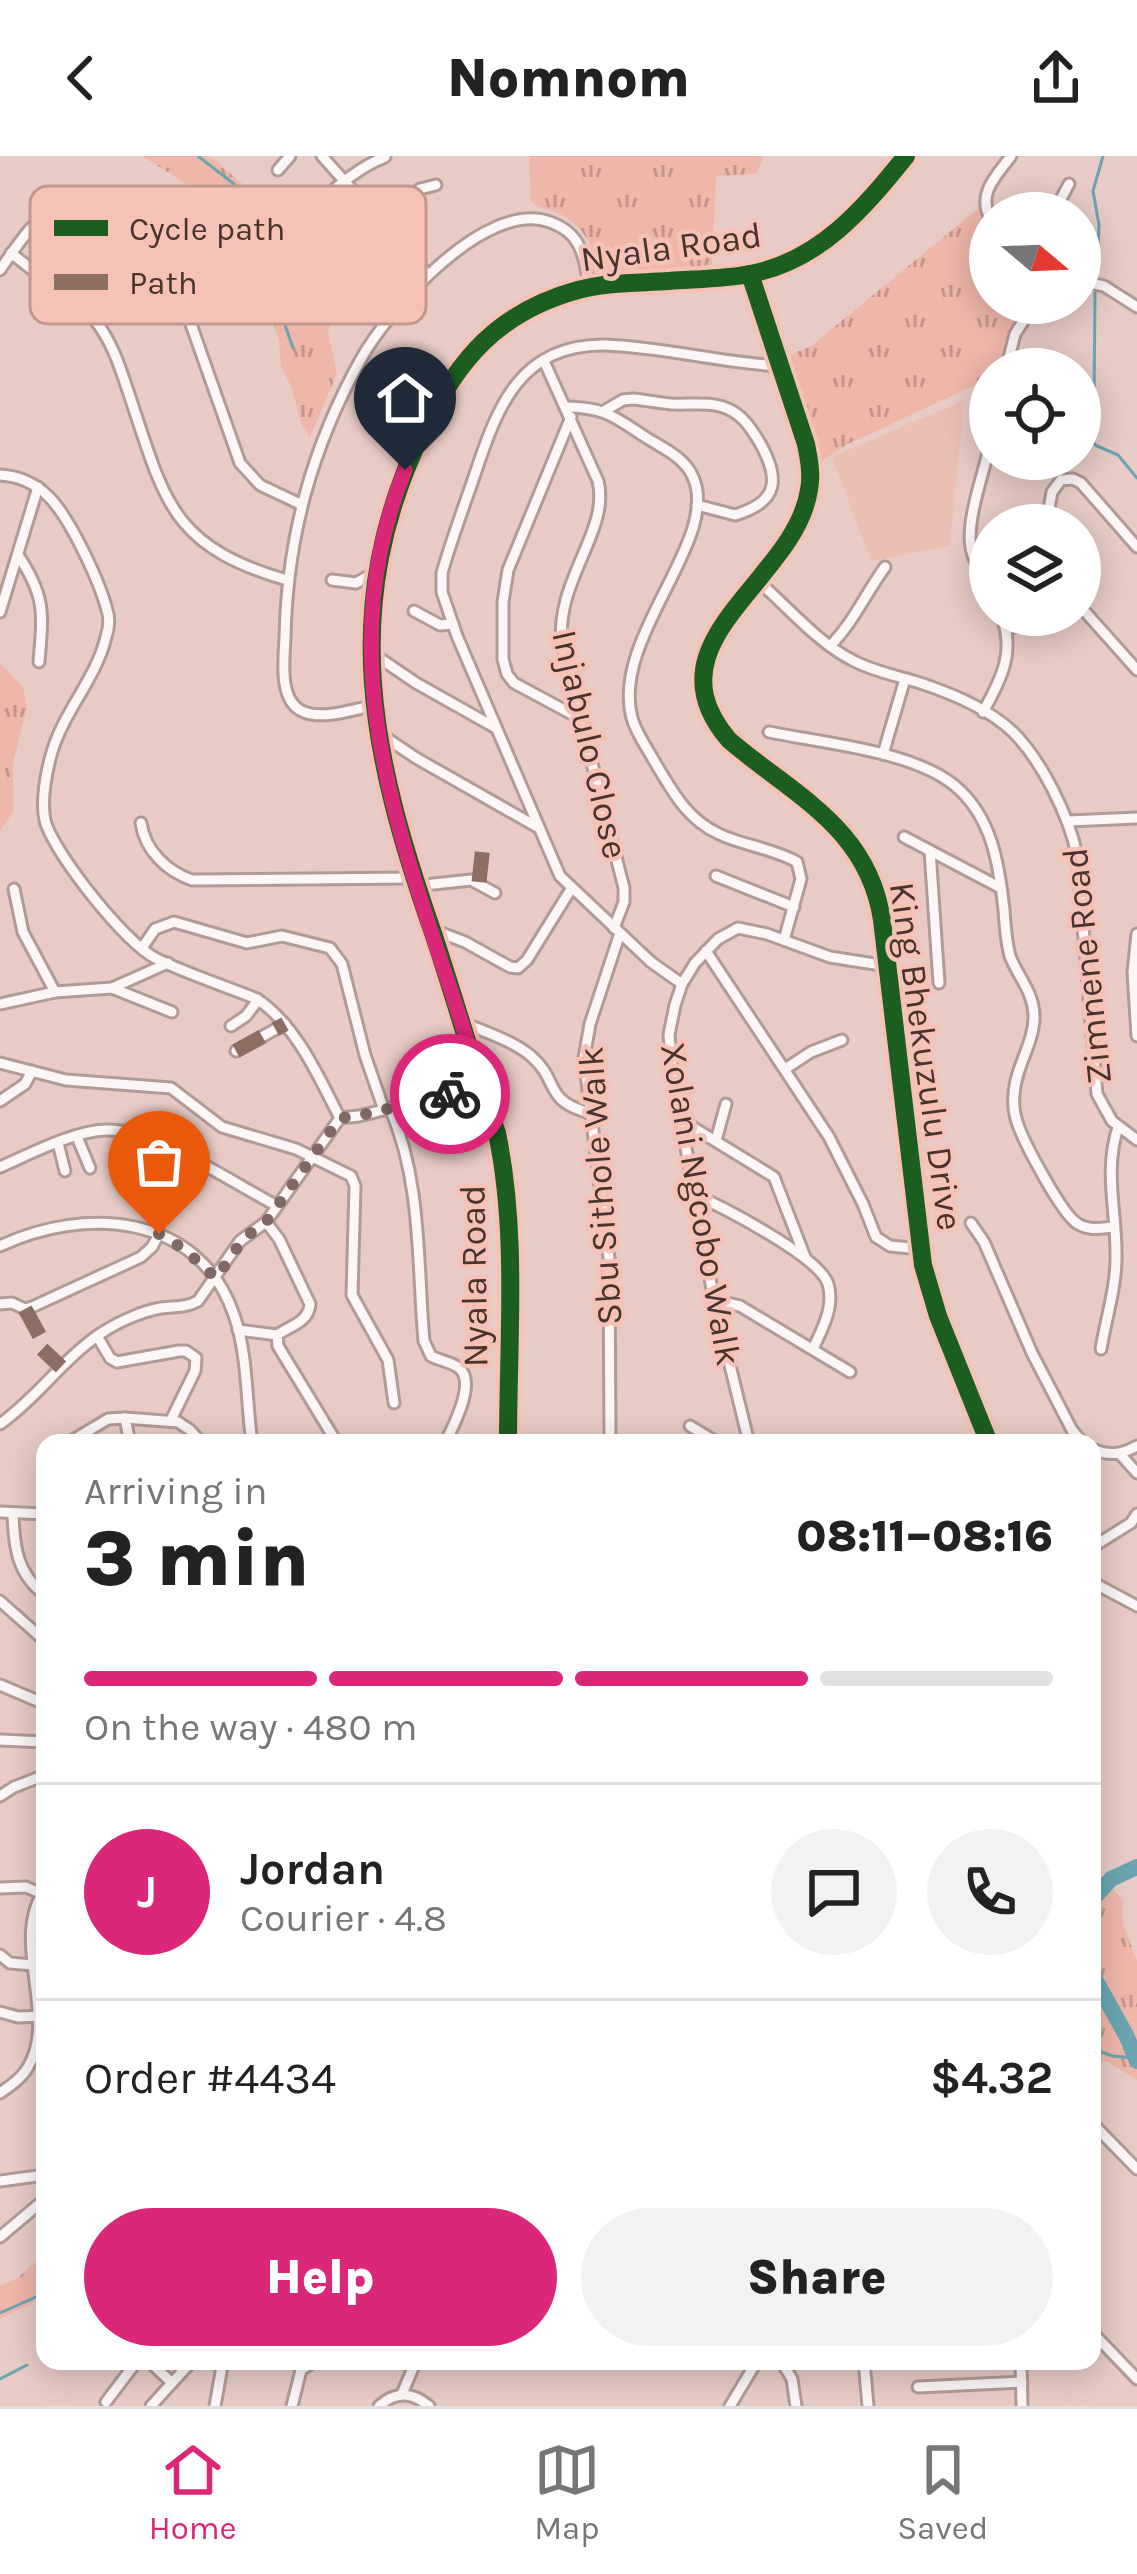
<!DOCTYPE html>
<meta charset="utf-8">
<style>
:root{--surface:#fff;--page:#f2f2f2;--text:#222;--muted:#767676;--line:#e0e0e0;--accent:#db2777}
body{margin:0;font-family:Karla,sans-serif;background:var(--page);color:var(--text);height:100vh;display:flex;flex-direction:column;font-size:45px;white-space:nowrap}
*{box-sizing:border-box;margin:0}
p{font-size:39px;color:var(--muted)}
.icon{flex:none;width:66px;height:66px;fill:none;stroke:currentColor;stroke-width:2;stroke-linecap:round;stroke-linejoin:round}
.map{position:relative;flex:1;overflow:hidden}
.drawer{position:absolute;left:36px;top:1278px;width:1065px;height:936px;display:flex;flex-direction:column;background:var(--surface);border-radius:24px;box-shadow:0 6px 30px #0003}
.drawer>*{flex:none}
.needle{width:78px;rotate:109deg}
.fabs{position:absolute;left:969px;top:36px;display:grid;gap:24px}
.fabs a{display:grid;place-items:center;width:132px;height:132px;border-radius:50%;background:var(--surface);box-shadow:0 6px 30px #0003;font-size:60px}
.pin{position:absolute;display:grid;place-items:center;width:102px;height:102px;color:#fff;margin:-123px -51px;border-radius:50% 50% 50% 0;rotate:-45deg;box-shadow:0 0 12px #0007}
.pin .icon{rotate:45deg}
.courier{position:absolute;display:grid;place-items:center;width:120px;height:120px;margin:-60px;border:9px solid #db2777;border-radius:50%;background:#fff;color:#222;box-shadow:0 3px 15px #0007}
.overview em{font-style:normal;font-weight:800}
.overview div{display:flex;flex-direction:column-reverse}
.overview{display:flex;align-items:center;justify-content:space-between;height:204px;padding:0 48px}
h1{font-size:78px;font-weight:800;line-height:90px}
.bar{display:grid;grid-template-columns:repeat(4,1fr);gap:18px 12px;align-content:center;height:144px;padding:0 48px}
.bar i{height:15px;border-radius:9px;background:var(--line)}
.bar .selected{background:var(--accent)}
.bar p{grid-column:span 4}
.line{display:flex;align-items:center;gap:30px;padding:0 48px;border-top:3px solid var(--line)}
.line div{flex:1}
.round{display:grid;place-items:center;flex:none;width:126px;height:126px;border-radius:63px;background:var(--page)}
.action{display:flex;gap:24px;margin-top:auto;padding:24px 48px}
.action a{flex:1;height:138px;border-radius:72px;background:var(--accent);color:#fff;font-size:48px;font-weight:800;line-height:138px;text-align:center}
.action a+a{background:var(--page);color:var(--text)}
header{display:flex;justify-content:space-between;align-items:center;height:156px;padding:0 48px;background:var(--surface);font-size:54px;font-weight:800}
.menu{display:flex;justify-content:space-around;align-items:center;height:168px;border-top:3px solid var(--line);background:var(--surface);font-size:33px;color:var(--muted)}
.menu a{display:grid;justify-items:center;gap:6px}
.menu .selected{color:var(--accent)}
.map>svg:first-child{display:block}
.built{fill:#ecbfb4}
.grass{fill:url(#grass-tufts)}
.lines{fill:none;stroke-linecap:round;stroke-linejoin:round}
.stream{stroke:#6aa5b1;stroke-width:3}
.river{stroke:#6aa5b1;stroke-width:16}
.minor-casing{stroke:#b19b96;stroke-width:15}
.minor{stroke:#fcf7f6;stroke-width:9}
.quiet{stroke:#8d6e63;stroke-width:15;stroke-dasharray:30 15;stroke-linecap:butt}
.cycleway-casing{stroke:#f6c2b7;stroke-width:26}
.cycleway{stroke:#1b5e20;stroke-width:18}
.done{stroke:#806864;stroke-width:12;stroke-dasharray:0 21.6}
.route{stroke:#db2777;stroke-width:15}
.labels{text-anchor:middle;stroke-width:9;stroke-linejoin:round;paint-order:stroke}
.street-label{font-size:36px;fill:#48332f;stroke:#f6c2b7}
.key{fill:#f6c2b7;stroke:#c2978e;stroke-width:3}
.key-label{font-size:33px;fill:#48332f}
</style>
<header><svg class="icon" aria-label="back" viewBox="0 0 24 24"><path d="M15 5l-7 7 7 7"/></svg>Nomnom<svg class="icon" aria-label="share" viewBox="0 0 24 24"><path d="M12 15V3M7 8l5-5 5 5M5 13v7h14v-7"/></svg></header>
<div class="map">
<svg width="1137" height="2250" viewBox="0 0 1137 2250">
<defs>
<pattern id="grass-tufts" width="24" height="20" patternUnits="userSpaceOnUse" patternTransform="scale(3)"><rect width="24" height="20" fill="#efb6aa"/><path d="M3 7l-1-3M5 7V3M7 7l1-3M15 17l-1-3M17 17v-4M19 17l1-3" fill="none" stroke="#c4958b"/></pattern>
</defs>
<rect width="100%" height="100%" fill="#e8cbc5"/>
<polygon class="built" points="964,244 950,390 871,405 832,301"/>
<g class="grass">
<polygon points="142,0 208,0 217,6 267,49 285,75 300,116 321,135 335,155 328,176 337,218 310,281 302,270 291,230 281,211 279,184 273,167 258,143 246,112 230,89 220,65 185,27"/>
<path d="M529,0H764L756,18L716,20L712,109L599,117C597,93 582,69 560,58C549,52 541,54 531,45Z"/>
<polygon points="979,52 990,73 990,147 1023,147 1010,173 997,213 990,213 990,222 846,289 820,306 816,284 785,201 811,190"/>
<polygon points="0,507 23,531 27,551 13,607 13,656 0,675"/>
<polygon points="1114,1734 1123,1744 1123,1768 1137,1805 1137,1924 1108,1906 1092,1904 1092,1735"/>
<polygon points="45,2097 45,2141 0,2163 0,2130 19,2121"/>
</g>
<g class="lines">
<g class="stream">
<path d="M198,0L234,28L261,65C259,79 265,88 268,101C271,111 267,118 269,127L281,129L282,132L277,146L293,192"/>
<polyline points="1097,118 1099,69 1093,35 1103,0"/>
<polyline points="1095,137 1094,247 1091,281 1095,289 1118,299 1137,322"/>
<polyline points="1092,1893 1113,1900 1134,1902"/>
<polyline points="0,2157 45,2137"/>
<polyline points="0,2223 27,2209"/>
</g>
<g class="river">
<polyline points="1092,1744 1111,1723 1137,1711"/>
<polyline points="1092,1818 1126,1879 1137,1905"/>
</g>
<defs>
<g id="minor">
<polyline points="322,0 428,119"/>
<polyline points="278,14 290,0"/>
<path d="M317,56C324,36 364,9 385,1"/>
<polyline points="1049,57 1061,43 1069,28"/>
<path d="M990,62C977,37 997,19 1011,0"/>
<polyline points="381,65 420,33 436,29"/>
<path d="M11,97L94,163C112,185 120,211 129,238C165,345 170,390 287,424"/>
<path d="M0,114C43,51 60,28 126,83C146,99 166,114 180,137L240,307L260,329L300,348"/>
<path d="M750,118L806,288C809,303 812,319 809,334C795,426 644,485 729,584C793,639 868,671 882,764L923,1109L938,1160L989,1287"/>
<polyline points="1080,125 1104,130 1137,151"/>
<path d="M544,205L598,325C611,376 551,428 563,494L624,732V746L614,772"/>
<polyline points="1006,213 1015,178 1035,147"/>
<path d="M566,251C607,251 617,263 650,284C665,293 684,302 692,319C724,381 610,481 632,562C636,577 646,590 653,603C671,633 686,663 719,678C744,690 773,692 797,706L801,723L784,784"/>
<path d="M604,255L623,244L633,243C646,244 659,247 671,248C690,249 711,245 728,253C743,259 752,274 760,287C780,323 779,346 735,359L697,349"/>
<polyline points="571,261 508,414 503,446 503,503 507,518 514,527 581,563"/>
<path d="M990,288C984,317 966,363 971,392C974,407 983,422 990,436"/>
<path d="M0,319C19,320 35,327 49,341C70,362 99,424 107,454C110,463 109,472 106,481C96,523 64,555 52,596C46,616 40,648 46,668C58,702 124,785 155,802C187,818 223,829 257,843C297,870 318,920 340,962"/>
<polyline points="1046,369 1052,336 1061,324 1073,323 1081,327 1137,391"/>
<path d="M18,399C46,441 43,457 39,506"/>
<polyline points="332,424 356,427 376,416"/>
<path d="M759,426C789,452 817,486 852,504C874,516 899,520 923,528C953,538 990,554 1013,576C1042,605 1069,660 1077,699L1097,938L1112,965L1137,984"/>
<polyline points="1080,450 1137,514"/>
<polyline points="414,455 440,469 453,468"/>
<polyline points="0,456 38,331"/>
<polyline points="1007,473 1060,459"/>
<path d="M830,490C853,467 866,437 885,411"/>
<polyline points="372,497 416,527 496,572"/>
<path d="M376,549C355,553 324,564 304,556C278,546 284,504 285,482C287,381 312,291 361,203C389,153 485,43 550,66C561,70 572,77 578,88C585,101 587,117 589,132"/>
<path d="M983,556C1001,524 1016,495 1001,459"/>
<path d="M769,576C823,587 912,595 954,629C992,660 999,708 1004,754C1005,769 1006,785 1010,800C1018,821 1033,835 1034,859C1035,886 1015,911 1014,939C1013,948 1014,957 1017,966C1023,985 1062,1059 1078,1068C1089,1075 1102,1072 1114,1071"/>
<polyline points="379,577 416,602 539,672"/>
<polyline points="883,598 905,523"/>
<polyline points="1069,665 1137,662"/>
<path d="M141,667C145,694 166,715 192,724L412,722"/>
<polyline points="904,681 1001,732"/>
<polyline points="930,695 939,827"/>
<polyline points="716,720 794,751"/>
<polyline points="415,730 471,724 495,737"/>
<polyline points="14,733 23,776 55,836"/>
<polyline points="431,773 465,786 510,811 518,812 527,804 571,733"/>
<polyline points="1137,778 1133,816 1137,880"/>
<polyline points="142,792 155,773 174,766 247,787 282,780 330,792 342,808 365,899 384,954"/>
<polyline points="706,795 829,981 863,1048 876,1081 890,1090 921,1093"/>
<path d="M682,828L651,806L560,720L457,480L442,436V417C451,385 463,353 474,321C497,252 519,188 605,189C664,191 721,207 780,210"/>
<polyline points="112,832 172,856"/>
<polyline points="0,848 55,836 112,832 168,807"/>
<path d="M462,866C484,876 512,884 531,900C560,925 543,945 590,957"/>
<polyline points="231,870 246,860 258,844"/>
<polyline points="236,895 285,868"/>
<polyline points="0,907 66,924 171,932 222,971 296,993 351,1020 355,1030 352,1139 388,1204 394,1247"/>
<polyline points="785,913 811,896 842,884"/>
<polyline points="0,945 25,928 32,915"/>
<path d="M390,952C422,1027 417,1105 424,1185L431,1200C440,1205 452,1206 459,1212C477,1226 453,1271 445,1287"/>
<polyline points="340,962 359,960 481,930"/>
<polyline points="681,964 774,1021 805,1101"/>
<polyline points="77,981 90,1012"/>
<polyline points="716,984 726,948"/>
<polyline points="58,987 65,1015"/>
<path d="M0,1011C30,998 73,975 106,974C152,972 235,1028 277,1050"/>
<path d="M693,1038C721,1050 820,1101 828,1128C835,1151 822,1173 813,1193"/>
<path d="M266,1066L279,1083L310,1148C309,1166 290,1170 277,1179L278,1190L337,1287"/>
<polyline points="971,1067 984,1086 1032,1197 1072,1274 1083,1287"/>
<path d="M0,1090C85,1050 199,1057 234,1159C248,1199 246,1245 252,1287"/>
<polyline points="714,1144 740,1150 850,1216"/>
<polyline points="0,1148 12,1147 25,1153 32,1151 141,1101 152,1091 159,1078"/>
<polyline points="238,1174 277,1179"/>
<polyline points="97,1180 110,1202 117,1206 179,1195 186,1195 196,1202 195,1215 171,1264"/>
<path d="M1101,1193C1106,1162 1117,1129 1116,1097C1116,1051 1104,1016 1118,971"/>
<polyline points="125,1262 130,1287"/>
<path d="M0,1268C37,1242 62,1204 100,1178C116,1167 142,1155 161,1152C175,1150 185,1152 198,1145L240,1085L266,1066L340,962"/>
<polyline points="690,1270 718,1287"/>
<polyline points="68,1287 108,1263 125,1262 178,1266 190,1274 202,1287"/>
<path d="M508,1287C508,1184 518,1078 497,977C474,911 455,843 433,777C372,601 337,452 423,275C458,203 498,156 578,134C607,126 639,127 669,125C696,123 724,123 750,118C820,105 864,52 906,0"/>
<polyline points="610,1287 609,1102 584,902 590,868 620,777"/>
<polyline points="749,1287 714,1144 673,922 669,879 675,849 682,828 695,807 718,783 738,772 767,778 830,801 887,810"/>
<path d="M1092,1293C1109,1300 1121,1299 1137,1290"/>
<polyline points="1120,1298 1137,1317"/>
<polyline points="0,1356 45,1358"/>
<path d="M13,1358C14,1391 17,1418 45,1439"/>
<polyline points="44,1358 45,1328"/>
<polyline points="1092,1384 1099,1387 1131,1367 1137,1358"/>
<polyline points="1092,1426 1137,1450"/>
<polyline points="0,1445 45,1485"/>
<polyline points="0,1529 45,1548"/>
<polyline points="0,1584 45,1586"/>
<polyline points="0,1640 14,1631 45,1619"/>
<polyline points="0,1732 26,1731 42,1738"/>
<polyline points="0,1799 10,1807 33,1809"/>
<polyline points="0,1856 18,1861 45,1860"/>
<path d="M0,1937C10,1930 22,1922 28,1911C59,1861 9,1783 45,1734"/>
<polyline points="1092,1967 1137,2013"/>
<polyline points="0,2025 45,2019"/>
<polyline points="0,2081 45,2043"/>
<polyline points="1092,2176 1137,2223"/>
<polyline points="149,2205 172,2227"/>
<polyline points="781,2205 792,2223 796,2250"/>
<polyline points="864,2205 868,2250"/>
<polyline points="1021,2205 1022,2250"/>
<polyline points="918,2231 1022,2226"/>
<polyline points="402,2238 416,2205"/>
<polyline points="106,2246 137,2205"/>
<polyline points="151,2250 192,2205"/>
<polyline points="215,2250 223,2205"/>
<polyline points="292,2250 301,2214 315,2205"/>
<path d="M379,2250C396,2235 412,2236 429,2250"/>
<polyline points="730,2250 757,2205"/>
</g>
</defs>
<use href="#minor" class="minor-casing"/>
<use href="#minor" class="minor"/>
<g class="quiet">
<polyline points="479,726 483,690"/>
<polyline points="236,895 285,868"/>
<polyline points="25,1153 42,1184 41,1192 61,1211"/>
</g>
<defs>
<g id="cycleway">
<path d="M750,118L806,288C809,303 812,319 809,334C795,426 644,485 729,584C793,639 868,671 882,764L923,1109L938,1160L989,1287"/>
<path d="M508,1287C508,1184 518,1078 497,977C474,911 455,843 433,777C372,601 337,452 423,275C458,203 498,156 578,134C607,126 639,127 669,125C696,123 724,123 750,118C820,105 864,52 906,0"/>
</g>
</defs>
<use href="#cycleway" class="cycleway-casing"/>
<use href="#cycleway" class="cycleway"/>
</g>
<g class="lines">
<polyline class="done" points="159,1078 184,1093 216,1122 244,1082 266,1066 340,962 358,960 450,938"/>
<path class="route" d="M405,314C317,530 422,725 481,930L450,938"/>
</g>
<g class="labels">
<g class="street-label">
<text transform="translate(671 90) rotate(-8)" y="13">Nyala Road</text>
<text transform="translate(591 588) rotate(77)" y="13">Injabulo Close</text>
<text transform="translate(1086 810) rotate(-96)" y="13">Zimnene Road</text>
<text transform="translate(927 900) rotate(82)" y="13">King Bhekuzulu Drive</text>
<text transform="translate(599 1030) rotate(-94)" y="13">Sbu Sithole Walk</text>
<text transform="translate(702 1048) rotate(80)" y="13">Xolani Ngcobo Walk</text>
<text transform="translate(473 1120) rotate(-91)" y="13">Nyala Road</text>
</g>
</g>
<rect x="30" y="30" width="396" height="138" rx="18" class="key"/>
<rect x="54" y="64" width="54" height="16" fill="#1b5e20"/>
<rect x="54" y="118" width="54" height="16" fill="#8d6e63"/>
<g class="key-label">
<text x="129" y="84">Cycle path</text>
<text x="129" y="138">Path</text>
</g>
</svg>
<div class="fabs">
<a><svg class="needle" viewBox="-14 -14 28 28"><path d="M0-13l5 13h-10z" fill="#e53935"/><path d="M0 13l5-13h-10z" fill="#767676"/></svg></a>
<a><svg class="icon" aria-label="locate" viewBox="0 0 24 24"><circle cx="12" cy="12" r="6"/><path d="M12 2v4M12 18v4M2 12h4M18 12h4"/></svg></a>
<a><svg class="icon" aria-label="layers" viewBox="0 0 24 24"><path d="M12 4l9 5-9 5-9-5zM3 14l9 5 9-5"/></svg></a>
</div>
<div class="pin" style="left:159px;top:1078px;background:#ea580c"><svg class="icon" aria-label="bag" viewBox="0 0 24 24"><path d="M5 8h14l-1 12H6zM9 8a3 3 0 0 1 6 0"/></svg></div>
<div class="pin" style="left:405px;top:314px;background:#1f2937"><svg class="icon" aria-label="home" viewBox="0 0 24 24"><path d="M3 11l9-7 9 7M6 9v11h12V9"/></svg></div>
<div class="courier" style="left:450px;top:938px"><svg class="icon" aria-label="bike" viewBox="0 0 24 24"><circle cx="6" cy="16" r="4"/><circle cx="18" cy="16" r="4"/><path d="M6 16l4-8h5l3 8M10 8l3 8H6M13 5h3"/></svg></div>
<section class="drawer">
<div class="overview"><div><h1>3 min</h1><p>Arriving in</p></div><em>08:11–08:16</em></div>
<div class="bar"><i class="selected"></i><i class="selected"></i><i class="selected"></i><i></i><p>On the way · 480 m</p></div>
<div class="line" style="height:216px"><b class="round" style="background:var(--accent);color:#fff">J</b><div><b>Jordan</b><p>Courier · 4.8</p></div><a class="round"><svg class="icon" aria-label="chat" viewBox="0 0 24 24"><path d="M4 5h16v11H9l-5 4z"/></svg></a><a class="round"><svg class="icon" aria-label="phone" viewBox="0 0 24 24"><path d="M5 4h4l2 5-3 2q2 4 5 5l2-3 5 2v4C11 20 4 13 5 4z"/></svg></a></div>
<div class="line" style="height:156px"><div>Order #4434</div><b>$4.32</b></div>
<div class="action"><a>Help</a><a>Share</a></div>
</section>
</div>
<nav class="menu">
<a class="selected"><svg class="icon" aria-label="home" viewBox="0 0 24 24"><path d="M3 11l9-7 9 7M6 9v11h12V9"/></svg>Home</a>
<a><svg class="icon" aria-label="map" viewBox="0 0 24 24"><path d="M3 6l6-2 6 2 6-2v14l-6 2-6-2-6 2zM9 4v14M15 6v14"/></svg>Map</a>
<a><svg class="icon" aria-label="saved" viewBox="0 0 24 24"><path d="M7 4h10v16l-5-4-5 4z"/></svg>Saved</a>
</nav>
